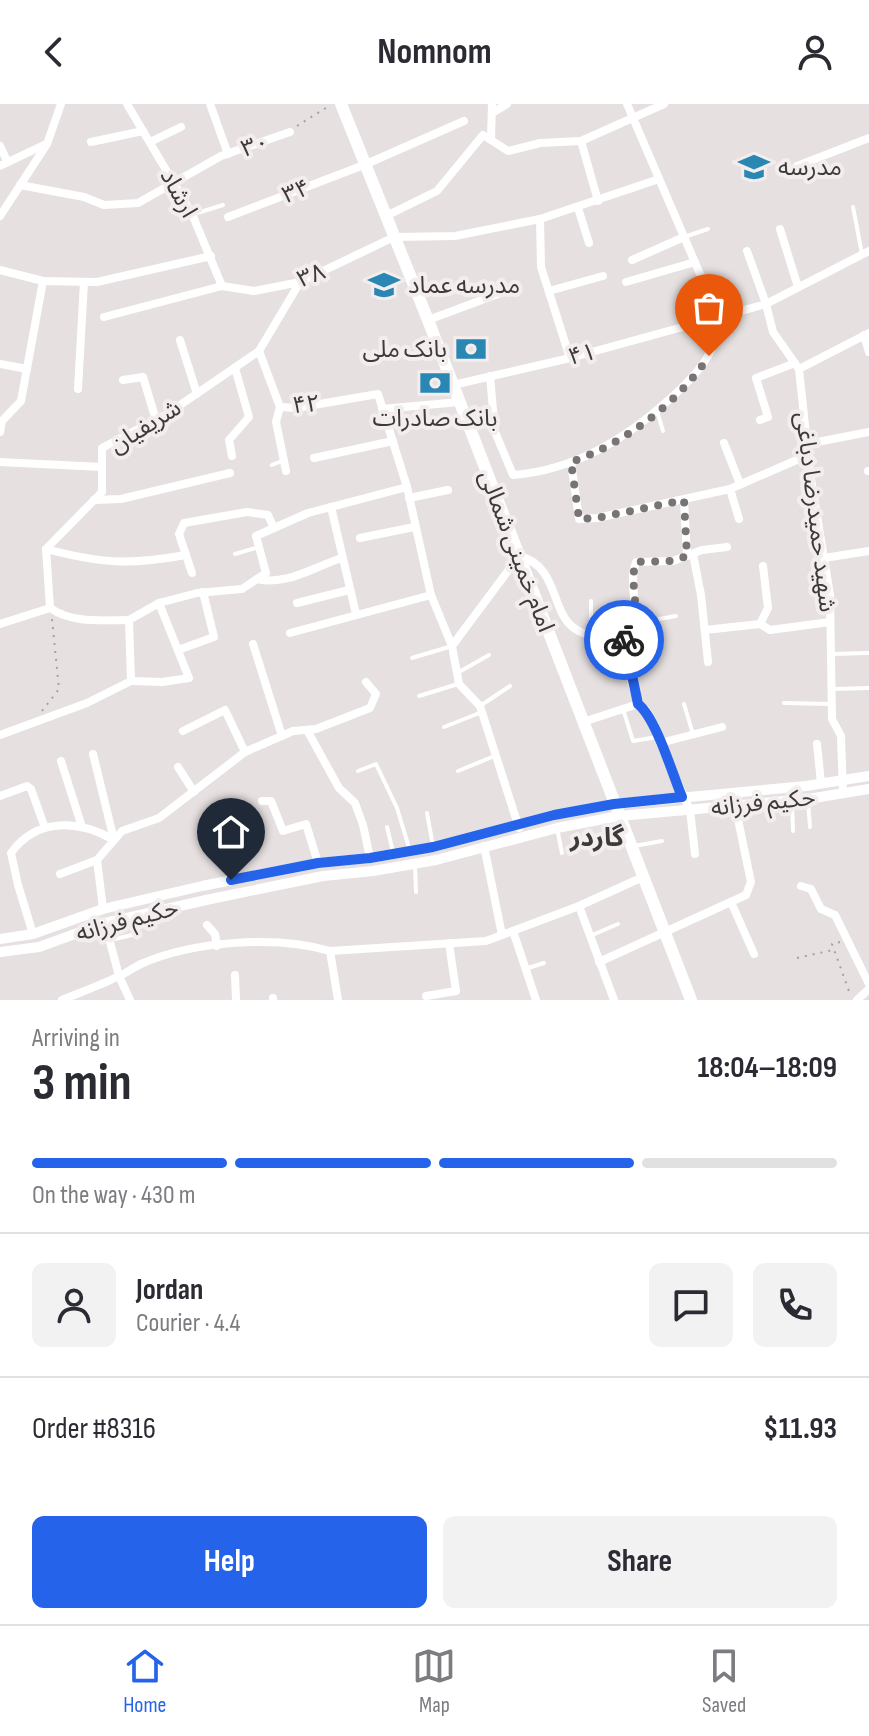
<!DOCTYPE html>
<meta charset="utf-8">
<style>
:root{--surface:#fff;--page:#f2f2f3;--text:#2b2b33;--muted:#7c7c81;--line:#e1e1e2;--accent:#2563eb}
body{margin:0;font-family:"Sofia Sans Condensed","Noto Sans Arabic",sans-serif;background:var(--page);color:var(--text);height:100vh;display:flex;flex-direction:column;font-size:30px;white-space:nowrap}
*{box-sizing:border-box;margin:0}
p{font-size:26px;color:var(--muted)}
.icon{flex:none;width:44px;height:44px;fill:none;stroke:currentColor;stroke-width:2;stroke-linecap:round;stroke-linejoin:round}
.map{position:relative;height:896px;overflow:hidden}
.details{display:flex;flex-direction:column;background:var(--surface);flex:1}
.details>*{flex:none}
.pin{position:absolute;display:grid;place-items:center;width:68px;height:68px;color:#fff;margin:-82px -34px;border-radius:50% 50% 50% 0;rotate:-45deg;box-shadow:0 0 8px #0007}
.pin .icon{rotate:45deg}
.courier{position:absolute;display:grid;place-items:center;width:80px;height:80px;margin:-40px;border:6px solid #2563eb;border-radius:50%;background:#fff;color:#222;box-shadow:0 2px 10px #0007}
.head em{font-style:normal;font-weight:700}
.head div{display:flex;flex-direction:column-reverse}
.head{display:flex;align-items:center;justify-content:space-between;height:136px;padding:0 32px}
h1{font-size:52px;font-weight:700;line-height:60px}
.bar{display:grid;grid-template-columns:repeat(4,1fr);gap:12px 8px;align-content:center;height:96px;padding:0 32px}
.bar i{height:10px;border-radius:6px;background:var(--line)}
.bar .active{background:var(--accent)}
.bar p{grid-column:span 4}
.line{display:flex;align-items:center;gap:20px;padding:0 32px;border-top:2px solid var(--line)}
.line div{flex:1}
.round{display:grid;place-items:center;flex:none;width:84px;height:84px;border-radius:12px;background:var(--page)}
.cta{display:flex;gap:16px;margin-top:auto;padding:16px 32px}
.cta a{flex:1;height:92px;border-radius:12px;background:var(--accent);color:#fff;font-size:32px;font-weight:700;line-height:92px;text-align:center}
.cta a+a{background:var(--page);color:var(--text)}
header{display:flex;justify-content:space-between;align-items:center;height:104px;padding:0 32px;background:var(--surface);font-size:36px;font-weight:700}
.tab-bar{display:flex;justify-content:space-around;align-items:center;height:112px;border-top:2px solid var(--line);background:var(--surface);font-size:22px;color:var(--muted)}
.tab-bar a{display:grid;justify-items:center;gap:4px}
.tab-bar .active{color:var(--accent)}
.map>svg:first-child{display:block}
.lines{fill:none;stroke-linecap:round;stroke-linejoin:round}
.path{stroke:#a6a1a2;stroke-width:2;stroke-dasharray:2 6;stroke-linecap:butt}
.service{stroke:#fff;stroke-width:4}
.minor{stroke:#fff;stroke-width:8}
.tertiary{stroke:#fff;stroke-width:10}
.primary{stroke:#fff;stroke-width:12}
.done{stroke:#787475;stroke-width:8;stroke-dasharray:0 14.4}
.route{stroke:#2563eb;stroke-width:10}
.labels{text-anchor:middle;stroke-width:8;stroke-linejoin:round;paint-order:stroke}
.street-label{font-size:24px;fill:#3d3a3b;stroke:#f3eded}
.poi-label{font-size:24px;fill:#3d3a3b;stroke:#f3eded;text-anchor:start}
.neighbourhood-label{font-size:26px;font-weight:bold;fill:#3d3a3b;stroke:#f3eded}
</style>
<header><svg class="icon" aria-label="back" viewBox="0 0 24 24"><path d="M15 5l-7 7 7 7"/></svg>Nomnom<svg class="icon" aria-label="person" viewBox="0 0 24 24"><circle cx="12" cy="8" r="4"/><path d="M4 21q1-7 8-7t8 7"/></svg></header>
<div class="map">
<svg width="869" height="896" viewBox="0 0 869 896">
<rect width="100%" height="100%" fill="#e6e0e0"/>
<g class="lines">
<g class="path">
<polyline points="297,22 329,2"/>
<polyline points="42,607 59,585 52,515"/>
<polyline points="840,838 832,840 850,890"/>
<polyline points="797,854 833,846"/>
</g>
<g class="service">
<polyline points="853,103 862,150"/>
<polyline points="194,110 223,101"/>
<polyline points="684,133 708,125"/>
<polyline points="701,231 712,245"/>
<polyline points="657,307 663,327"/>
<polyline points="272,361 284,356"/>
<polyline points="235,450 259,443"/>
<polyline points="591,497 591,531"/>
<polyline points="636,519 676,512"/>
<polyline points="831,550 869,549"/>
<polyline points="412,554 452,542"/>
<polyline points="459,568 489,551"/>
<polyline points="832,585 869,584"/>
<polyline points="419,592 458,580"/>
<polyline points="784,599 829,600"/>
<polyline points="684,600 693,630"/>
<polyline points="480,602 510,582"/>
<polyline points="623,605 633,637 657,633"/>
<polyline points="444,623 482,608"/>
<polyline points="358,667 376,660 397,704 410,747"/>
<polyline points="458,667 497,651"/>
<polyline points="808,697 810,723"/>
<polyline points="792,699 793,727"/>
<polyline points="427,709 433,742"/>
<polyline points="387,723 393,748"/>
<polyline points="557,724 562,749"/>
<polyline points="634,742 662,737"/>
<polyline points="415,762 416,788"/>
<polyline points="590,832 618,820"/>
<polyline points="111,836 136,830"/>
<polyline points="528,864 544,859"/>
</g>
<g class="minor">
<polyline points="127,0 192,110 222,182"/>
<polyline points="210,0 228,50"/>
<polyline points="627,0 712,198 709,214"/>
<polyline points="492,9 507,0"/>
<polyline points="491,36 492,0"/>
<polyline points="581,37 598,97"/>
<polyline points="91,38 143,27"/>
<polyline points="150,38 181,23"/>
<polyline points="0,42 7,57"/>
<polyline points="0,62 46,40"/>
<polyline points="797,62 869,34"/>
<polyline points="20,81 84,93 104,101 138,99 221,52 290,28"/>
<polyline points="578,104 589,139"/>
<polyline points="0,112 47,40 61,0"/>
<polyline points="386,112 437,87 483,31 508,47 540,39 581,37 664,0"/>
<polyline points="228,113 364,61 464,17"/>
<polyline points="540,115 659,75"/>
<polyline points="780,125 798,183"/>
<polyline points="632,156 684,133"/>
<polyline points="0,166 43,177"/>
<polyline points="626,178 695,158"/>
<polyline points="549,187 603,172"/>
<polyline points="104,213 222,182 254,187 300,178 394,133 455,132 540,115 541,163 570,254"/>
<polyline points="428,216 506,187"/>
<polyline points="864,231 869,248"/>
<polyline points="180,236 197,290"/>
<polyline points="259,247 280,303 296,304 378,290 407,383 431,491 452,542 459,580 480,602 519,724"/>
<polyline points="0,260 27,265"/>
<polyline points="799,265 773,228 766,200 869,147"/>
<path d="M490,272L495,328L513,371C575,366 626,335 671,294C696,271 719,248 719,212"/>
<polyline points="123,276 143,273 156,316"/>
<polyline points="453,281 570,254 766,200 747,147"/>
<polyline points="78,285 84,178"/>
<polyline points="280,303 276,318 286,367"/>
<polyline points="382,305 459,298"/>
<polyline points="760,316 768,313 756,274 795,259"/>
<polyline points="0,328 2,317 21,297 43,177 97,178 211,152"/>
<polyline points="724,339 740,380"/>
<polyline points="807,340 869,328"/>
<polyline points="232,352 229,336 249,313 235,264"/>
<polyline points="314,354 393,337"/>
<polyline points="0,358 102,363"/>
<polyline points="571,358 579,415 597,414 730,385 808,351"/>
<polyline points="868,367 869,367"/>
<polyline points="730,385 739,415"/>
<polyline points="409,394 448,386"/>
<polyline points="94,396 121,395 230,369"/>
<polyline points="684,396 687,452"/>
<polyline points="331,403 356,510"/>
<polyline points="360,434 414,423"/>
<path d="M46,445C103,460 129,461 186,451"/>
<polyline points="693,450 701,491 708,558"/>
<polyline points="824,454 869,447"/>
<polyline points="192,469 179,430 184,419 247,408 268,411 274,424"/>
<path d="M257,475C287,482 313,463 342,454"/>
<polyline points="297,499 349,486"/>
<path d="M50,504C74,520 101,516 129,516"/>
<polyline points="0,520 50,504 46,445 102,388 102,344 167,310 259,247 300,178"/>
<polyline points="760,520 768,504 763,462"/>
<polyline points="705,526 760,520 770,526 830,518"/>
<polyline points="290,529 431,491"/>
<path d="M620,539C649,515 625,489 636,458L673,457L702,446L727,443"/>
<polyline points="253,540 282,632"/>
<path d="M452,542L519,452C559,462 550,507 574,524C588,535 605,531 620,539L638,600L646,606L655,621L660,639L690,706L695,750"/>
<polyline points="178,546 214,533 203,488"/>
<polyline points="131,577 162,578 189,574 159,499"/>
<polyline points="583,618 638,600"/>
<polyline points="307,626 339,684 355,699 363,721 370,754"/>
<polyline points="183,627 225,606 245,648"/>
<polyline points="0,631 87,599 131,577 129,516 159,499 197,489 242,485 266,469 256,432 308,409 407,383"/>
<polyline points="660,639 722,623"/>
<polyline points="817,640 821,679"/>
<polyline points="93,650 114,736"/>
<polyline points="61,657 82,723"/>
<polyline points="178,663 194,688"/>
<polyline points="843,689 841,632 832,615 830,491 810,369 799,265 869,229"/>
<polyline points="0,692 27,682 31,685 45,724"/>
<polyline points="262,697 271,697 283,727 306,720 318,759"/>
<polyline points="484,742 502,831"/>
<polyline points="60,770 97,756"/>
<polyline points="801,782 811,785 821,805 835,811 869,880"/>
<polyline points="731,798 754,850"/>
<polyline points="579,802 614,896"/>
<polyline points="103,805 97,756 122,727 159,714 245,648 293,627 316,625 370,604 376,590 366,578"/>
<polyline points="105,819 119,872 130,896"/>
<polyline points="207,821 215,830 217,842"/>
<polyline points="513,827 536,896"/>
<path d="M33,830L18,781L11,749C37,713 79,716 114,736"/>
<polyline points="330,847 338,896"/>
<polyline points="599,858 746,791 751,778 735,701"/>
<polyline points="235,871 236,896"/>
<polyline points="426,892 456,887 449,839"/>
<path d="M62,896C81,888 101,881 119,872C127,869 134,863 141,860C193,837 276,831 330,847L486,837L579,802L643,773"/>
<polyline points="273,896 273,894"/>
<polyline points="857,896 869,885"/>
</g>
<g class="tertiary">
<polyline points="0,835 33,830 103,805 202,782 318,759 370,754 433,743 554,711 614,700 806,682 869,672"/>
<polyline points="0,848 39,843 105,819 206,796 323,772 373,767 436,756 557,724 619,712 808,695 869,685"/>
</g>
<polyline class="primary" points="341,0 428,216 691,896"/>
</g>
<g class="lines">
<path class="done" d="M624,536C647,517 627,483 636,458L673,457L687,452L684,396L597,414L579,415L571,358C624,340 678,299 709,252"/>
<path class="route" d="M231,776L318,759L370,754L433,743L554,711L614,700L682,693C672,669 656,614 638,600L633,576L620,539L624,536"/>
</g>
<defs>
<symbol id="school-bare" viewBox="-9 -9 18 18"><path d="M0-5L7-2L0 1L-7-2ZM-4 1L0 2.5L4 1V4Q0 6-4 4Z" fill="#2a86b3" stroke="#f3eded" stroke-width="2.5" paint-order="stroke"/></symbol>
<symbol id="bank-bare" viewBox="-9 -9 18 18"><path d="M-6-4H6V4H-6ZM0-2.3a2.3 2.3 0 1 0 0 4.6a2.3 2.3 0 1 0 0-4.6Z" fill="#2a86b3" stroke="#f3eded" stroke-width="2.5" paint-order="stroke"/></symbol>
</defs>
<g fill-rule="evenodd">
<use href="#school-bare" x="732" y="41" width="44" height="44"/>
<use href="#school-bare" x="362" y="159" width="44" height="44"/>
<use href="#bank-bare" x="449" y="223" width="44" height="44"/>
<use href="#bank-bare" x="413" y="257" width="44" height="44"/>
</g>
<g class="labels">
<g class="street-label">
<text transform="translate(255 41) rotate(-19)" y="8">۳۰</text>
<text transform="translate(296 87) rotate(-21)" y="8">۳۴</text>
<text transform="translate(179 89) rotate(61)" y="8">ارشاد</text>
<text transform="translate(311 171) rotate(-22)" y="8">۳۸</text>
<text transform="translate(582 250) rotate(-14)" y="8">۴۱</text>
<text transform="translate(306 300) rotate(-5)" y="8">۴۲</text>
<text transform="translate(145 322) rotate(-32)" y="8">شریفیان</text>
<text transform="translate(816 408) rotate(83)" y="8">شهید حمیدرضا دباغی</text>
<text transform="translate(517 447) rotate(69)" y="8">امام خمینی شمالی</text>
<text transform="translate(763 698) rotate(-6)" y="8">حکیم فرزانه</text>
<text transform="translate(127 816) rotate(-15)" y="8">حکیم فرزانه</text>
</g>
<g class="poi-label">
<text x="778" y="71">مدرسه</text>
<text x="408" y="189">مدرسه عماد</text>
<text x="447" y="253" text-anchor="end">بانک ملی</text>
<text x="435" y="322" text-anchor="middle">بانک صادرات</text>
</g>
<g class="neighbourhood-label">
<text x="597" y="742">گاردر</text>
</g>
</g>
</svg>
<div class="pin" style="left:709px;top:252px;background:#ea580c"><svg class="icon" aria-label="bag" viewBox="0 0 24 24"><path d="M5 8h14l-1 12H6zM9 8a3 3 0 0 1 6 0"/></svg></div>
<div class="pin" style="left:231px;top:776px;background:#1f2937"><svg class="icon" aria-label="home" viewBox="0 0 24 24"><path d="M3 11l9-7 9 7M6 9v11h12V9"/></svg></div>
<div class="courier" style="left:624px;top:536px"><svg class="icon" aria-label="bike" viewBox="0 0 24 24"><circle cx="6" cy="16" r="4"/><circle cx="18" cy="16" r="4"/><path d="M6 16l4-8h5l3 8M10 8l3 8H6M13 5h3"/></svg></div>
</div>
<section class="details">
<div class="head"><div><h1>3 min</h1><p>Arriving in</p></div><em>18:04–18:09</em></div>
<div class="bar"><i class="active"></i><i class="active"></i><i class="active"></i><i></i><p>On the way · 430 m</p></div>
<div class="line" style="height:144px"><a class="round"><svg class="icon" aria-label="person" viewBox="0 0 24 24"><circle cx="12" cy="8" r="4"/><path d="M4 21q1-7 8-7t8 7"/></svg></a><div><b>Jordan</b><p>Courier · 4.4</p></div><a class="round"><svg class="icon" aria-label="chat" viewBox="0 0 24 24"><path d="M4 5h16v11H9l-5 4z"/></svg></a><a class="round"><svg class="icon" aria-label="phone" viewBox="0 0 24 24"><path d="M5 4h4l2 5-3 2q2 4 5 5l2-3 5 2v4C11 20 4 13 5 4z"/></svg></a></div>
<div class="line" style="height:104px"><div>Order #8316</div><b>$11.93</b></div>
<div class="cta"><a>Help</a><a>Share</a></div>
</section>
<nav class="tab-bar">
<a class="active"><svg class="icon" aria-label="home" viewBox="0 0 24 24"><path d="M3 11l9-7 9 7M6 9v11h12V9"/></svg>Home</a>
<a><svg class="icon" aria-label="map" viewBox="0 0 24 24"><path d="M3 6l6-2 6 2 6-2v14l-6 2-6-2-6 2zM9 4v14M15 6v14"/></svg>Map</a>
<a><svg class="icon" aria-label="saved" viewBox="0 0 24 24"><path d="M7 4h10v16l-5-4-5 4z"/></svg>Saved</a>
</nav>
